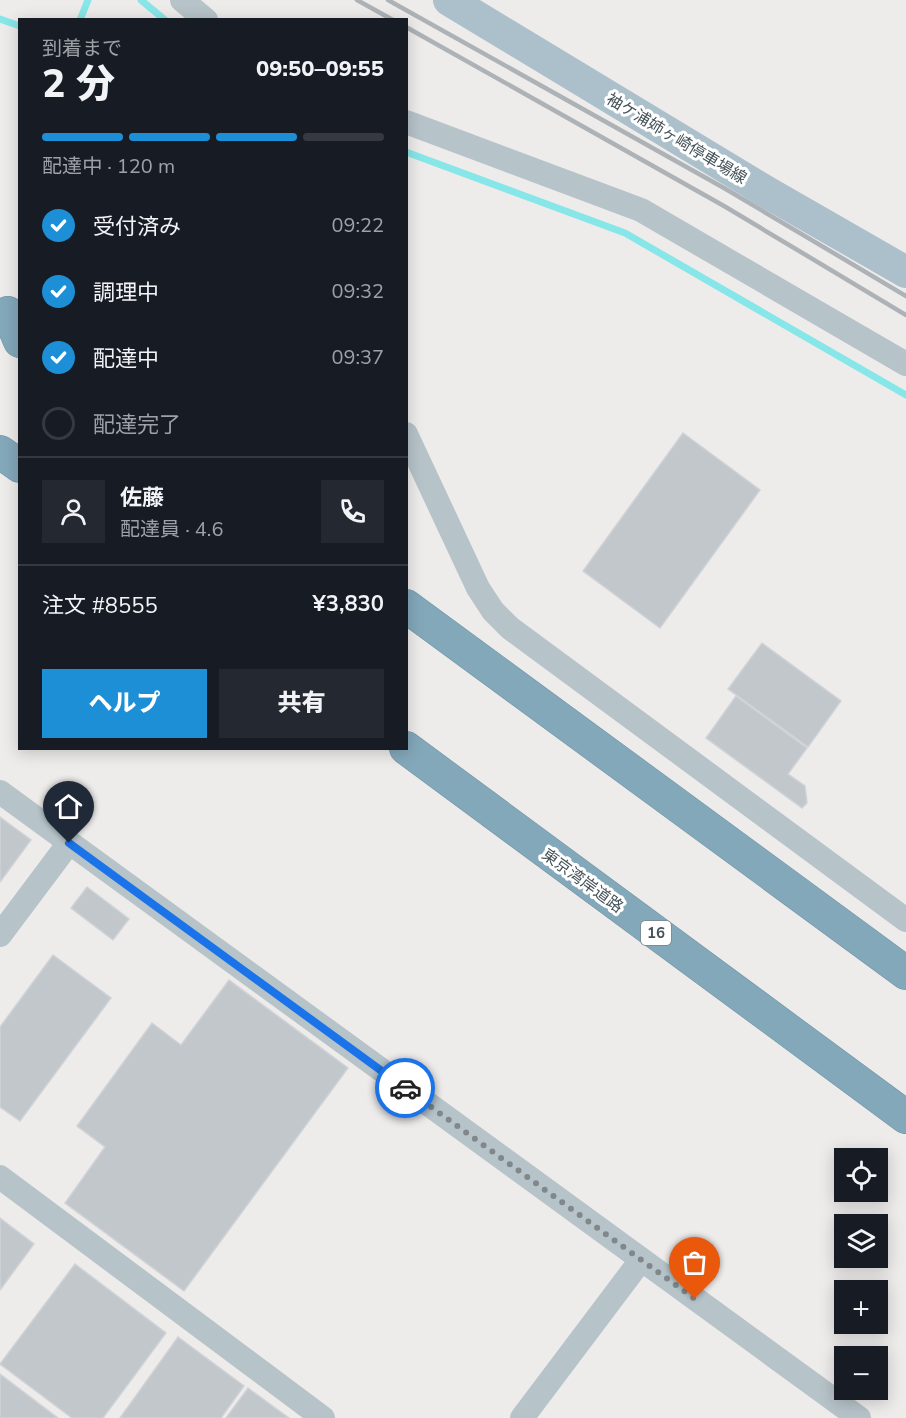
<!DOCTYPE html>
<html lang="ja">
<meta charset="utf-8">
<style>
:root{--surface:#171b24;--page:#242831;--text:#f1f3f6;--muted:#9ea1a6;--line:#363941;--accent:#1d8fd6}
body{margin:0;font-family:"Nunito Sans","Noto Sans JP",sans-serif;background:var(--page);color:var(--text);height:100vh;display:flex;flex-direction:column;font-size:22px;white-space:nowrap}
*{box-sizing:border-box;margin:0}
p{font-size:20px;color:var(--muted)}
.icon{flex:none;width:33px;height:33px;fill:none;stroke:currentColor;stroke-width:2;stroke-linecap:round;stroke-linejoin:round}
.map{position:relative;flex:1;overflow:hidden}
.sheet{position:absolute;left:18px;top:18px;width:390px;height:732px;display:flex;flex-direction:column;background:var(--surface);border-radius:0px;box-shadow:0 3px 15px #0003}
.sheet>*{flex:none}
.controls{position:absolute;left:834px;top:1148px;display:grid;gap:12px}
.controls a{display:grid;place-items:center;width:54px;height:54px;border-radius:0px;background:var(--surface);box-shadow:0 3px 15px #0003;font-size:30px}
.pin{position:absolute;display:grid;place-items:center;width:51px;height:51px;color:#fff;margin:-62px -26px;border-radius:50% 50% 50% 0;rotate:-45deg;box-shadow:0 0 6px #0007}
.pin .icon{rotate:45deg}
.courier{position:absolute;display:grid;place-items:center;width:60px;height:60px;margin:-30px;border:4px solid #1a73e8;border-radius:50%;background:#fff;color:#222;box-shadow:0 2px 8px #0007}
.headline em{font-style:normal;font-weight:800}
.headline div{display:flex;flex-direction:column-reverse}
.headline{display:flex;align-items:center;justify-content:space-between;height:102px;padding:0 24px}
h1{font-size:39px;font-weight:800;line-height:45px}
.bar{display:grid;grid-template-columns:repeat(4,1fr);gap:9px 6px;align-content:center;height:72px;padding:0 24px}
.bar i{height:8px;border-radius:4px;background:var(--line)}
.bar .current{background:var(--accent)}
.bar p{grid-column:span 4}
.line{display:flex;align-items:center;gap:15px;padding:0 24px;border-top:2px solid var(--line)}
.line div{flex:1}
.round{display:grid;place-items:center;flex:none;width:63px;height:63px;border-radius:0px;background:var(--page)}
ol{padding:0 24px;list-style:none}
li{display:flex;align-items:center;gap:18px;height:66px}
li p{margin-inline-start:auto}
li .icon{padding:6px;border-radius:50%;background:var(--accent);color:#fff;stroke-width:4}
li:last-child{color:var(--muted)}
li i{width:33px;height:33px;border:3px solid var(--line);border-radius:50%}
.cta{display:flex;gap:12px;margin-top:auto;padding:12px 24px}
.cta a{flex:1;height:69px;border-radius:0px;background:var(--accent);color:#fff;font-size:24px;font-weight:800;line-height:69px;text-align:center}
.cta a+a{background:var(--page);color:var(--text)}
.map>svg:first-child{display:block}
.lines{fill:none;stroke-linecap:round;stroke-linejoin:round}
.stream{stroke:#87e6e8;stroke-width:7}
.building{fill:#c2c7cb;stroke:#cfd3d7;stroke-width:1.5}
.highway-casing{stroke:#6f93a5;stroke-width:34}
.minor{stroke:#b6c3c8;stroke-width:24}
.major{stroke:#abc0ca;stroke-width:32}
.highway{stroke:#83a8ba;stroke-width:33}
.rail{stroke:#adb2b6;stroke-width:4.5}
.done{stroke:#80888b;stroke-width:6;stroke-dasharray:0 10.8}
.route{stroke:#1a73e8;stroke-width:8}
.labels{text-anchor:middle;stroke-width:6;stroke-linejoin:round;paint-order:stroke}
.shield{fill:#fff;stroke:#7c868a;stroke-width:1.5}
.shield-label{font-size:15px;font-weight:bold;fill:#445258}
.street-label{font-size:16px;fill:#445258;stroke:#fff}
</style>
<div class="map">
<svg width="906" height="1418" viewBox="0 0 906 1418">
<rect width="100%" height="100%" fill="#eeebeb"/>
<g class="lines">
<g class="stream">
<polyline points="141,0 165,20"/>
<polyline points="0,19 20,26"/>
<polyline points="80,20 88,0"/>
<polyline points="406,152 625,233 906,395"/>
</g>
</g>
<g class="building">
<polygon points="683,433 760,490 660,628 583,571"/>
<polygon points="762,643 841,701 808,747 728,689"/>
<polygon points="736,696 807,748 788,774 805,786 807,803 802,808 706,738"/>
<polygon points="0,817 31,840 0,882"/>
<polygon points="87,887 129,919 113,940 71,908"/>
<polygon points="53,955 111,998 20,1121 0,1107 0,1027"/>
<polygon points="229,980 348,1068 184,1291 65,1203 105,1147 77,1126 152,1023 181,1045"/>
<polygon points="0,1218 34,1244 0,1290"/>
<polygon points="75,1264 166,1333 103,1418 72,1418 0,1364"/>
<polygon points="178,1337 244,1386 221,1418 120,1418"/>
<polygon points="0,1374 58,1418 0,1418"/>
<polygon points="248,1388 289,1418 226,1418"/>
</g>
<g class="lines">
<defs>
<g id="highway">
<polyline points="8,313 20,341"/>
<polyline points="0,452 20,466"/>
<polyline points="406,606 906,973"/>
<polyline points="406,748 906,1117"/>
</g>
</defs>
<use href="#highway" class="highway-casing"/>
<g class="minor">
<polyline points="182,0 206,20"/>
<polyline points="406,122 641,210 906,364"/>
<polyline points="406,434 478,588 493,611 510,628 906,920"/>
<polyline points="0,792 859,1418"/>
<polyline points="0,935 69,843"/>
<polyline points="0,1177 323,1418"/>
<polyline points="522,1418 641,1260"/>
</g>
<polyline class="major" points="449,0 770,194 906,272"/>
<use href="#highway" class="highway"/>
<g class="rail">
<polyline points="357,0 393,20"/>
<polyline points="388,0 724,188 906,296"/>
<polyline points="406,27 724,206 906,315"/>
</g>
</g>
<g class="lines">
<polyline class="done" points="405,1088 695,1299"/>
<polyline class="route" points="69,843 405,1088"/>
</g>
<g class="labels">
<rect class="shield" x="641" y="921" width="30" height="24" rx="4.5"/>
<g class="shield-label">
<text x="656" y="938">16</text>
</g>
<g class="street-label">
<text transform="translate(677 138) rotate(31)" y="6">袖ケ浦姉ヶ崎停車場線</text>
<text transform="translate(583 880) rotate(36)" y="6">東京湾岸道路</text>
</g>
</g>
</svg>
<div class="controls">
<a><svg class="icon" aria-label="locate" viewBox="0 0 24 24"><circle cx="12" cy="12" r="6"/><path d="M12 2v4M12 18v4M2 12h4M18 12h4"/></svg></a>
<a><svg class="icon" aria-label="layers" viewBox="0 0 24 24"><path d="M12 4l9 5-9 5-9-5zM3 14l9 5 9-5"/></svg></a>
<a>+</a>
<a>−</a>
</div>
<div class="pin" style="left:695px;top:1299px;background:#ea580c"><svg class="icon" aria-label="bag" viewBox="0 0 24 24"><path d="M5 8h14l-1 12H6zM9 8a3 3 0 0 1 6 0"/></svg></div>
<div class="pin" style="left:69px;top:843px;background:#1f2937"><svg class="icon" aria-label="home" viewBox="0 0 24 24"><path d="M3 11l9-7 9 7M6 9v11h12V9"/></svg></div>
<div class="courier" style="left:405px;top:1088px"><svg class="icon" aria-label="car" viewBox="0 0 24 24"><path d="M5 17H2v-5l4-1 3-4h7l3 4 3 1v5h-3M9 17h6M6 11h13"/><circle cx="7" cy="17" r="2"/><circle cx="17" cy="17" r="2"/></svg></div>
<section class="sheet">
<div class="headline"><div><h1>2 分</h1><p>到着まで</p></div><em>09:50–09:55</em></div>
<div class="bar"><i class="current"></i><i class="current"></i><i class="current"></i><i></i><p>配達中 · 120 m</p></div>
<ol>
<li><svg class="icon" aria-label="check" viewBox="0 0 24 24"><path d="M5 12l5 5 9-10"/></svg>受付済み<p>09:22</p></li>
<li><svg class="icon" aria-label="check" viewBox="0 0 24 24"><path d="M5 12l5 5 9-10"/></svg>調理中<p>09:32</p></li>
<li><svg class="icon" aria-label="check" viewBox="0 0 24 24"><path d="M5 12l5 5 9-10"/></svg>配達中<p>09:37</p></li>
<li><i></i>配達完了</li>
</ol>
<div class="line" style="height:108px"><a class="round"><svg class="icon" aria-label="person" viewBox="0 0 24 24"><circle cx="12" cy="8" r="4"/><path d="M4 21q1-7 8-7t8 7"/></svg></a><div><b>佐藤</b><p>配達員 · 4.6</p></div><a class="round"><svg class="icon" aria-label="phone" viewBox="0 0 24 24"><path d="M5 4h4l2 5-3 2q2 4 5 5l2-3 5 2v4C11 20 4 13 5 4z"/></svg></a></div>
<div class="line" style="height:78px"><div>注文 #8555</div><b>¥3,830</b></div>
<div class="cta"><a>ヘルプ</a><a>共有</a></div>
</section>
</div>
